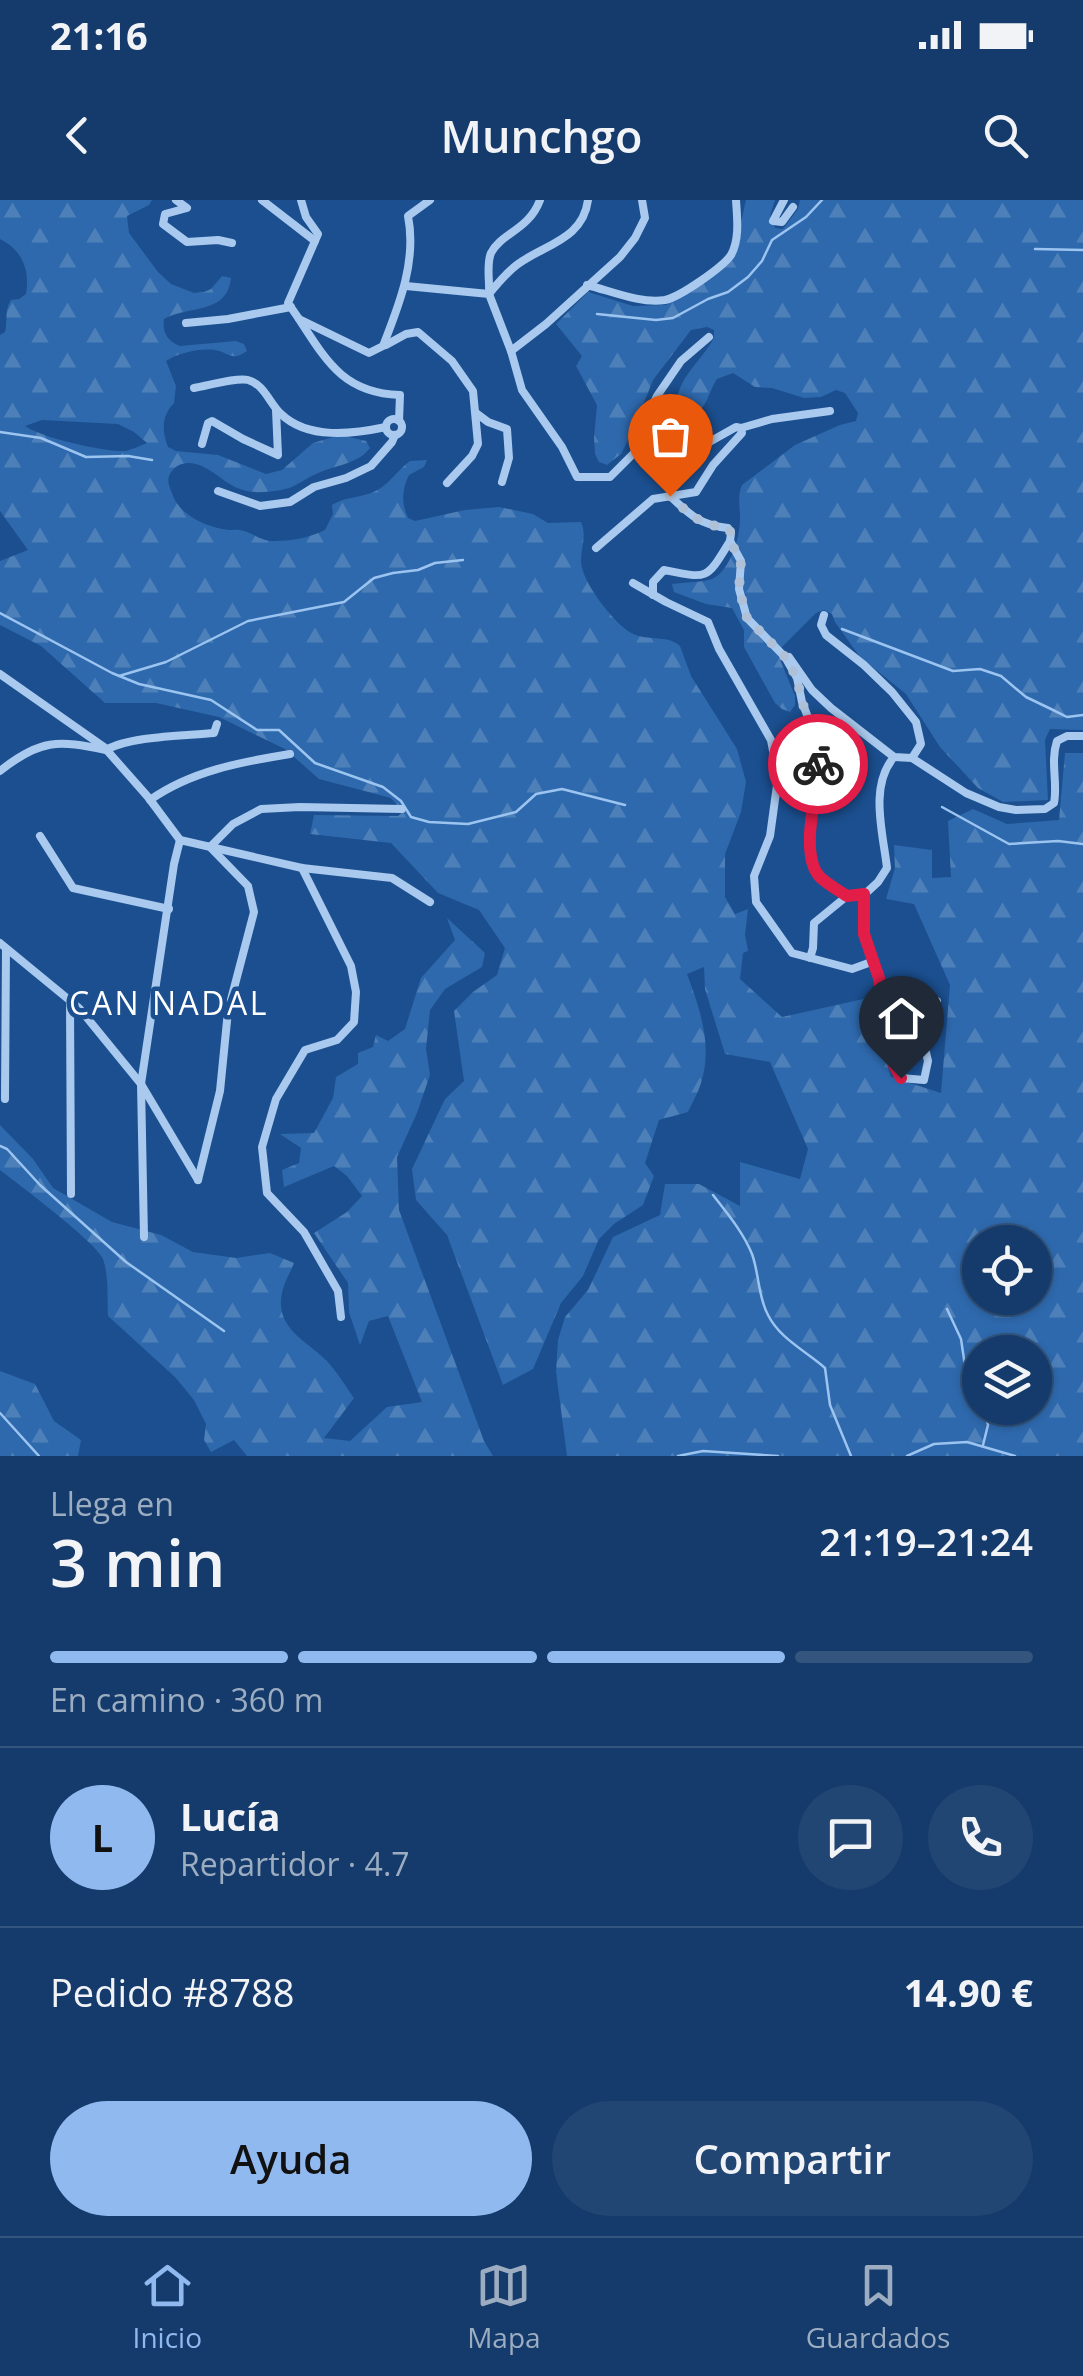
<!DOCTYPE html>
<html lang="es">
<meta charset="utf-8">
<style>
:root{--surface:#143b6b;--page:#214673;--text:#f1f3f6;--muted:#9dadc1;--line:#33557e;--accent:#90b9f0}
body{margin:0;font-family:"Open Sans",sans-serif;background:var(--page);color:var(--text);height:100vh;display:flex;flex-direction:column;font-size:38px;white-space:nowrap}
*{box-sizing:border-box;margin:0}
p{font-size:32px;color:var(--muted)}
.icon{flex:none;width:55px;height:55px;fill:none;stroke:currentColor;stroke-width:2;stroke-linecap:round;stroke-linejoin:round}
.map{position:relative;height:1256px;overflow:hidden}
.side{display:flex;flex-direction:column;background:var(--surface);flex:1}
.side>*{flex:none}
.tools{position:absolute;left:962px;top:1025px;display:grid;gap:20px}
.tools a{display:grid;place-items:center;width:90px;height:90px;border-radius:50%;background:var(--surface);box-shadow:0 2px 8px #0004,0 0 0 2px var(--line);font-size:50px}
.pin{position:absolute;display:grid;place-items:center;width:85px;height:85px;color:#fff;margin:-102px -42px;border-radius:50% 50% 50% 0;rotate:-45deg;box-shadow:0 0 10px #0007}
.pin .icon{rotate:45deg}
.courier{position:absolute;display:grid;place-items:center;width:100px;height:100px;margin:-50px;border:8px solid #e11d48;border-radius:50%;background:#fff;color:#222;box-shadow:0 2px 12px #0007}
.overview em{font-style:normal;font-weight:600}
.overview div{display:flex;flex-direction:column-reverse}
.overview{display:flex;align-items:center;justify-content:space-between;height:170px;padding:0 50px}
h1{font-size:65px;font-weight:600;line-height:75px}
.bar{display:grid;grid-template-columns:repeat(4,1fr);gap:15px 10px;align-content:center;height:120px;padding:0 50px}
.bar i{height:12px;border-radius:8px;background:var(--line)}
.bar .current{background:var(--accent)}
.bar p{grid-column:span 4}
.line{display:flex;align-items:center;gap:25px;padding:0 50px;border-top:2px solid var(--line)}
.line div{flex:1}
.round{display:grid;place-items:center;flex:none;width:105px;height:105px;border-radius:52px;background:var(--page)}
.primary-button{display:flex;gap:20px;margin-top:auto;padding:20px 50px}
.primary-button a{flex:1;height:115px;border-radius:60px;background:var(--accent);color:#111;font-size:40px;font-weight:600;line-height:115px;text-align:center}
.primary-button a+a{background:var(--page);color:var(--text)}
.status{display:flex;justify-content:space-between;align-items:center;height:70px;padding:0 50px;background:var(--surface);direction:ltr}
.status svg{height:28px;fill:currentColor}
header{display:flex;justify-content:space-between;align-items:center;height:130px;padding:0 50px;background:var(--surface);font-size:45px;font-weight:600}
.dock{display:flex;justify-content:space-around;align-items:center;height:140px;border-top:2px solid var(--line);background:var(--surface);font-size:28px;color:var(--muted)}
.dock a{display:grid;justify-items:center;gap:5px}
.dock .current{color:var(--accent)}
.map>svg:first-child{display:block}
.forest{fill:url(#forest-firs);fill-rule:evenodd}
.lines{fill:none;stroke-linecap:round;stroke-linejoin:round}
.stream{stroke:#9cc4f0;stroke-width:2.5}
.street{stroke:#a9c9ee;stroke-width:8}
.done{stroke:#afc1d8;stroke-width:10;stroke-dasharray:0 18}
.route{stroke:#e11d48;stroke-width:12}
.labels{text-anchor:middle;stroke-width:9;stroke-linejoin:round;paint-order:stroke}
.neighbourhood-label{font-size:32px;letter-spacing:2.5px;fill:#fff;stroke:#1b4f8f}
</style>
<div class="status"><b>21:16</b><svg viewBox="0 0 49 12"><path d="M0 12V9h3v3zM5 12V6h3v6zM10 12V3h3v9zM15 12V0h3v12zM26 1h20v11H26zM47 4h2v5h-2z"/></svg></div>
<header><svg class="icon" aria-label="back" viewBox="0 0 24 24"><path d="M15 5l-7 7 7 7"/></svg>Munchgo<svg class="icon" aria-label="search" viewBox="0 0 24 24"><circle cx="10" cy="10" r="6"/><path d="M15 15l6 6"/></svg></header>
<div class="map">
<svg width="1083" height="1256" viewBox="0 0 1083 1256">
<defs>
<pattern id="forest-firs" width="22" height="20" patternUnits="userSpaceOnUse" patternTransform="scale(2.5)"><rect width="22" height="20" fill="#2e69ad"/><path d="M5 1l3.5 6h-7zM16 11l3.5 6h-7z" fill="#4d80b9"/></pattern>
</defs>
<rect width="100%" height="100%" fill="#1b4f8f"/>
<g class="forest">
<path d="M0,0H152L149,5L127,16L129,33L158,72L171,84L194,93L204,92L211,89L222,76L231,78C227,115 189,105 164,119C162,132 167,141 180,146L236,141L244,144L247,151C230,162 231,153 215,150C200,148 178,153 166,161L176,186L174,203C161,216 162,232 168,247L176,251L218,255L266,274L282,270L313,243L340,235L366,241L370,248C357,265 334,265 316,274C306,278 298,285 289,288C275,292 256,294 243,290C225,285 214,269 196,264C186,261 175,264 170,274C166,281 170,288 173,296C182,317 207,327 229,330C237,330 237,329 244,331C254,334 262,341 273,341C291,341 309,338 325,330L333,314L332,305C344,297 358,298 371,293C388,287 396,271 410,261L427,260L424,267L409,275C402,289 401,303 408,318L415,321L465,310L499,307L533,314L548,323L581,322C587,335 581,347 581,361C581,381 612,420 628,431C645,443 665,433 680,446L691,476L737,549L746,582L741,612L725,654V697L735,714L748,709L745,735L748,751L743,753L740,779L782,817L868,798L891,877L941,893L950,785L914,704L886,699L895,668L894,645L932,650V678L951,677L948,621L973,609L1007,624L1059,620L1065,553H1083V1256H567L556,1172L558,1140L565,1117L588,1090L613,1037L660,1015L665,984H699L740,1006V962L800,979L808,949L770,862L725,854L705,789L704,767L687,774C700,809 713,846 701,883C698,893 692,903 688,912L659,920L645,963L654,976L643,1005L614,1024L599,1039L583,1076L561,1103L533,1169L503,1185L447,1035L416,1000L412,969L445,899L464,881L454,811L473,792L497,775L505,748L479,710L438,693L391,643L310,634L314,615L398,616L403,612L391,598L319,579L285,549L219,517L156,503H105L41,446L0,425V361L28,350L0,311V135L5,132C8,121 4,111 11,100L19,99L26,94C30,69 22,50 0,39ZM42,220L118,224L134,232L147,243C141,245 132,250 125,251C104,252 42,238 25,226ZM980,1042H1035V1098H980ZM980,1152H1035V1208H980Z"/>
<path d="M746,0H775L770,16L775,28L783,29L798,9L800,0H1083V530L1050,529L1045,540L1048,600L1003,602L978,588L940,547L906,494L860,457L835,422L832,414L824,410L816,413L777,452L795,496V505L790,512L782,509L775,503L744,447V430L732,408L706,404L674,392L672,384C685,382 700,383 712,379C730,372 741,335 740,317C740,305 737,297 742,285L795,245L840,225L856,221L858,213L845,193L836,190L821,197L804,198L772,188L755,187L733,173L717,179C706,195 704,227 676,210C675,179 701,162 714,138V130L707,127L691,130L653,180L633,230L621,254L607,265L599,262L595,254L594,238L597,205L576,166L582,156L556,124L588,92L633,106L666,105L706,81L733,58Z"/>
<path d="M447,718L485,753L482,767L445,789L430,810L426,849L430,875L417,913L397,957L399,1010L484,1241L493,1256H247L234,1240L211,1252L204,1240L206,1224L194,1200L175,1177L108,1116C107,1098 109,1076 103,1059C97,1043 18,984 0,970V925L33,959L53,988L112,1022L161,1035L193,1052L236,1058L270,1053L294,1063C289,1076 282,1085 281,1100C279,1130 308,1142 326,1160C337,1172 345,1185 354,1198L324,1238L350,1241L387,1207L422,1202L388,1116L369,1121L360,1145L349,1112L348,1083L314,1033L347,1012L362,996L347,976L334,966L284,987L282,970L299,963L301,948L280,934L314,933L333,898L336,877L358,864V853L373,847L376,835L388,841L405,829L421,778L455,740Z"/>
<polygon points="0,1171 35,1184 54,1221 81,1240 78,1256 0,1256"/>
</g>
<g class="lines">
<g class="stream">
<polyline points="1035,49 1083,50"/>
<polyline points="597,114 656,120 673,118 708,99 728,92 748,77 762,61 772,40 806,17 822,0"/>
<polyline points="0,232 41,238 86,257 128,256 152,260"/>
<polyline points="0,413 112,473 139,484 211,500 257,530 279,530 315,563 383,587 401,601 411,617 429,622 468,624 516,612 536,594 562,589 625,605"/>
<polyline points="842,429 953,471 980,469 1001,476 1026,497 1051,509 1067,517 1083,515"/>
<polyline points="119,476 166,462 248,421 344,402 374,378 393,373 418,370 435,363 463,360"/>
<polyline points="942,607 1009,644 1058,641 1083,644"/>
<polyline points="0,946 7,949 40,985 126,1062 224,1131"/>
<path d="M713,995C727,1013 743,1032 752,1054C759,1073 758,1097 768,1115C780,1139 806,1151 825,1168L830,1205L851,1256"/>
<polyline points="947,1109 961,1139 965,1166 980,1192"/>
<polyline points="0,1213 39,1256"/>
<polyline points="983,1245 988,1225 984,1208"/>
<polyline points="678,1256 703,1251 778,1256"/>
<polyline points="907,1256 934,1244 967,1242 1015,1256"/>
</g>
<g class="street">
<polyline points="176,0 187,8 165,14 163,24 187,42 218,40 232,43"/>
<path d="M262,0L315,41L288,103L299,119L369,153L383,146C399,105 417,61 408,16L430,0"/>
<polyline points="301,0 306,17 318,34 315,41"/>
<polyline points="784,0 773,21 782,22 793,7"/>
<path d="M587,85C611,91 641,104 665,100C680,97 723,67 731,55C740,39 737,17 736,0"/>
<polyline points="406,86 489,94 511,151 522,190 562,247 577,277 610,277 634,253 644,223 661,222 687,240 704,245 736,227 741,228 742,233 713,265 696,292 653,299 596,348"/>
<path d="M489,94C498,83 507,72 518,64C546,44 583,39 588,0"/>
<path d="M489,94C490,82 486,64 491,53C501,33 529,30 540,0"/>
<path d="M299,119C327,162 344,193 400,195L399,221"/>
<polyline points="186,123 228,119 291,107"/>
<polyline points="386,145 406,134 418,132 452,161 473,191 478,244 472,256 447,283"/>
<polyline points="511,151 546,124 620,57 635,38 645,18 642,0"/>
<path d="M194,188C207,186 237,177 248,180C265,185 269,203 281,214C308,240 353,234 386,227"/>
<polyline points="476,213 488,222 507,229 509,258 502,282"/>
<circle cx="394" cy="227" r="8"/>
<polyline points="644,223 657,196 681,161 709,137"/>
<polyline points="741,228 772,219 830,211"/>
<polyline points="202,244 208,223 212,221 243,239 278,255 276,210"/>
<polyline points="218,291 260,306 290,302 314,287 346,278 371,266 392,242 395,235"/>
<path d="M670,296C690,315 700,325 728,328L731,333L730,341L741,361L739,389L747,418L785,457L797,478L802,502L815,535L819,572L810,634V660L818,675L847,696"/>
<polyline points="633,383 666,402 708,422 719,449 771,540 778,578 770,636 754,676 756,702 792,753 852,769 874,761"/>
<path d="M653,395V382L664,370C709,379 706,380 730,341"/>
<polyline points="824,415 821,425 826,435 864,465 892,492 916,522 921,544 912,558"/>
<path d="M789,457L812,490L831,508L894,557L912,558L966,593L999,607L1016,610L1045,609L1054,603C1058,583 1050,562 1057,541L1067,536H1083"/>
<polyline points="0,474 104,547 148,597 180,640 302,668 392,678 430,702"/>
<path d="M894,557C869,586 883,633 887,668L878,682L865,694V734L879,779L888,839L894,865L901,878L924,880L928,861L924,844L937,801"/>
<path d="M0,571C40,539 58,540 106,550C130,536 185,536 214,533L217,524"/>
<path d="M150,600C191,571 241,562 290,554"/>
<polyline points="40,636 73,688 169,709"/>
<polyline points="302,668 351,766 356,792 354,822 337,840 305,850 276,899 262,947 267,993 304,1032 338,1091 341,1117"/>
<polyline points="0,743 79,808 141,884 198,980"/>
<polyline points="810,758 813,748 814,723 847,696 865,694"/>
<polyline points="70,801 71,994"/>
<polyline points="5,899 6,749"/>
<polyline points="198,980 220,891 228,811 254,712 248,686 210,647 233,624 261,609 300,607 402,609"/>
<polyline points="144,1037 141,884 174,664 180,640"/>
</g>
</g>
<g class="lines">
<path class="done" d="M670,296C690,315 700,325 728,328L731,333L730,341L741,361L739,389L747,418L785,457L797,478L802,502L815,535L818,564"/>
<path class="route" d="M818,564L819,572C815,599 800,656 820,677C827,684 838,690 847,696L864,694V734L879,778L888,839L894,865L901,878"/>
</g>
<g class="labels">
<g class="neighbourhood-label">
<text x="169" y="815">CAN NADAL</text>
</g>
</g>
</svg>
<div class="tools">
<a><svg class="icon" aria-label="locate" viewBox="0 0 24 24"><circle cx="12" cy="12" r="6"/><path d="M12 2v4M12 18v4M2 12h4M18 12h4"/></svg></a>
<a><svg class="icon" aria-label="layers" viewBox="0 0 24 24"><path d="M12 4l9 5-9 5-9-5zM3 14l9 5 9-5"/></svg></a>
</div>
<div class="pin" style="left:670px;top:296px;background:#ea580c"><svg class="icon" aria-label="bag" viewBox="0 0 24 24"><path d="M5 8h14l-1 12H6zM9 8a3 3 0 0 1 6 0"/></svg></div>
<div class="pin" style="left:901px;top:878px;background:#1f2937"><svg class="icon" aria-label="home" viewBox="0 0 24 24"><path d="M3 11l9-7 9 7M6 9v11h12V9"/></svg></div>
<div class="courier" style="left:818px;top:564px"><svg class="icon" aria-label="bike" viewBox="0 0 24 24"><circle cx="6" cy="16" r="4"/><circle cx="18" cy="16" r="4"/><path d="M6 16l4-8h5l3 8M10 8l3 8H6M13 5h3"/></svg></div>
</div>
<section class="side">
<div class="overview"><div><h1>3 min</h1><p>Llega en</p></div><em>21:19–21:24</em></div>
<div class="bar"><i class="current"></i><i class="current"></i><i class="current"></i><i></i><p>En camino · 360 m</p></div>
<div class="line" style="height:180px"><b class="round" style="background:var(--accent);color:#111">L</b><div><b>Lucía</b><p>Repartidor · 4.7</p></div><a class="round"><svg class="icon" aria-label="chat" viewBox="0 0 24 24"><path d="M4 5h16v11H9l-5 4z"/></svg></a><a class="round"><svg class="icon" aria-label="phone" viewBox="0 0 24 24"><path d="M5 4h4l2 5-3 2q2 4 5 5l2-3 5 2v4C11 20 4 13 5 4z"/></svg></a></div>
<div class="line" style="height:130px"><div>Pedido #8788</div><b>14.90 €</b></div>
<div class="primary-button"><a>Ayuda</a><a>Compartir</a></div>
</section>
<nav class="dock">
<a class="current"><svg class="icon" aria-label="home" viewBox="0 0 24 24"><path d="M3 11l9-7 9 7M6 9v11h12V9"/></svg>Inicio</a>
<a><svg class="icon" aria-label="map" viewBox="0 0 24 24"><path d="M3 6l6-2 6 2 6-2v14l-6 2-6-2-6 2zM9 4v14M15 6v14"/></svg>Mapa</a>
<a><svg class="icon" aria-label="saved" viewBox="0 0 24 24"><path d="M7 4h10v16l-5-4-5 4z"/></svg>Guardados</a>
</nav>
